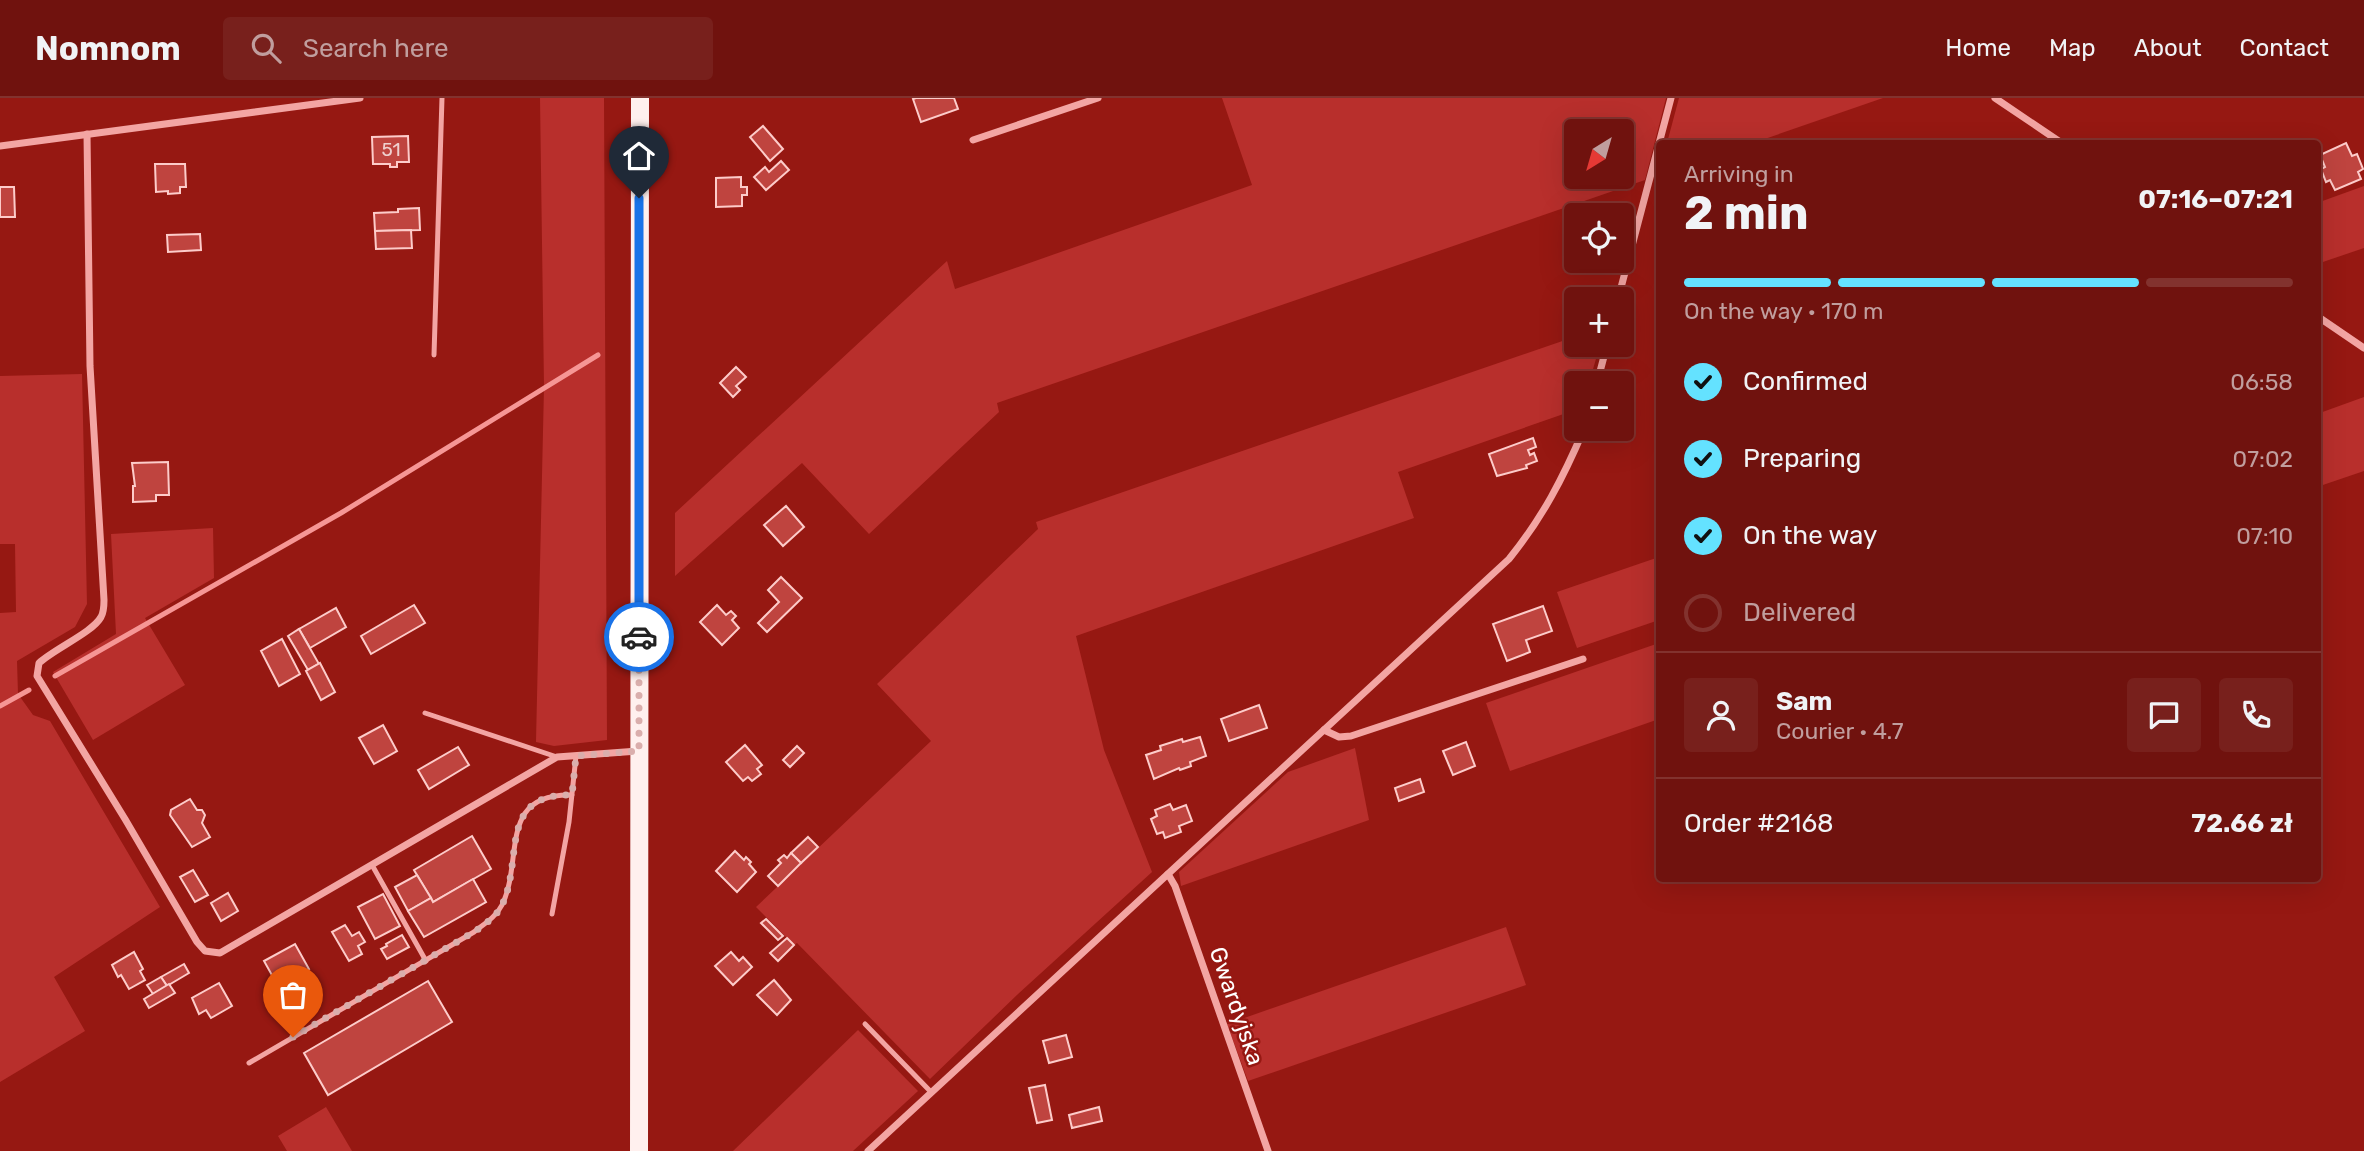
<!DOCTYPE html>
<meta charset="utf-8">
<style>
:root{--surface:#70120e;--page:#78201c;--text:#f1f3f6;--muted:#c09e9e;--line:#82322e;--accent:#64e2ff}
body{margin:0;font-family:Rubik,sans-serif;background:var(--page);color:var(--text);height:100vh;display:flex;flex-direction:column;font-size:26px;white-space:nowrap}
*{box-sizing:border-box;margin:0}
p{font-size:23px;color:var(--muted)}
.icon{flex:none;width:38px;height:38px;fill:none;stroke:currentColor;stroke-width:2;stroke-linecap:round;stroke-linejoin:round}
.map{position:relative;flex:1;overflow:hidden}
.side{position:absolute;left:1656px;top:42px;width:665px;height:742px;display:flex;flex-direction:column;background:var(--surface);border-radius:7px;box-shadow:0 7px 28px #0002,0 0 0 2px var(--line)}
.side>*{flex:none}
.needle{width:46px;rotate:217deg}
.fabs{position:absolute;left:1564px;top:21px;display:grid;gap:14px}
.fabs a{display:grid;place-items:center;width:70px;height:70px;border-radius:7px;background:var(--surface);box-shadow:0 7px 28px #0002,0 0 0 2px var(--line);font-size:35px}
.pin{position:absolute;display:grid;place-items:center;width:60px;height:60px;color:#fff;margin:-72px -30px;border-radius:50% 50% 50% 0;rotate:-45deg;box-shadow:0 0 7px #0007}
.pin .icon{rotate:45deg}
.courier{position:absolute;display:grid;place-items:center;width:70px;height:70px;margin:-35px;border:5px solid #1a73e8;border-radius:50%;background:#fff;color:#222;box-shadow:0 2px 9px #0007}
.overview em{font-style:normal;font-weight:700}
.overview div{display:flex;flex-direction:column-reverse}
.overview{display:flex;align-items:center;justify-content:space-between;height:119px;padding:0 28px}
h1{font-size:46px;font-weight:700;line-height:52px}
.bar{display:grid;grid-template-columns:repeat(4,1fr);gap:10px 7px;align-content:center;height:84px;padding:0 28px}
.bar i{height:9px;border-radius:5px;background:var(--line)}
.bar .current{background:var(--accent)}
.bar p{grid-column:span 4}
.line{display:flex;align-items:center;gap:18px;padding:0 28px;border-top:2px solid var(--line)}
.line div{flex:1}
.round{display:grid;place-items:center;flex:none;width:74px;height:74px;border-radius:7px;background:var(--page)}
ol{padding:0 28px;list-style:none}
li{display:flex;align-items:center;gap:21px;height:77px}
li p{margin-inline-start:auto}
li .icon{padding:7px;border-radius:50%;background:var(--accent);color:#111;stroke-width:4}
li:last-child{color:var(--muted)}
li i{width:38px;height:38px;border:4px solid var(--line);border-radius:50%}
header{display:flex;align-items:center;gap:42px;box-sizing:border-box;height:98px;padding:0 35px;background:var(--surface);border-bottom:2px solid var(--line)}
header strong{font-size:33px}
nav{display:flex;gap:38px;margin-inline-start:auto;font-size:24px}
.search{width:490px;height:63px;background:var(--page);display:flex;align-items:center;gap:18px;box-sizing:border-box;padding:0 24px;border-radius:7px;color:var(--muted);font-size:26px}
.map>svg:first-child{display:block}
.green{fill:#b82f2c;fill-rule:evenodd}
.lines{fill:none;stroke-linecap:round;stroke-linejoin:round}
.stream{stroke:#f69695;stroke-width:5}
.building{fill:#bf443f;stroke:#fdccca;stroke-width:2}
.service{stroke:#f3a5a3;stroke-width:5}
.minor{stroke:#f3a5a3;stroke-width:7}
.primary{stroke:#fff0ee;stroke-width:18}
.done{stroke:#daaeac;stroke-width:7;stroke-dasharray:0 12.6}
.route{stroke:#1a73e8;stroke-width:9}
.labels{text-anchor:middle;stroke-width:5;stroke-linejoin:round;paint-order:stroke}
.number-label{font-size:19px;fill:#efd0cf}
.street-label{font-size:23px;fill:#fff;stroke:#961812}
</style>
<header>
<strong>Nomnom</strong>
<div class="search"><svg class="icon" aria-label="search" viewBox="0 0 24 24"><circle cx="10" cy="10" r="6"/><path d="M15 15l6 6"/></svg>Search here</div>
<nav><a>Home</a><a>Map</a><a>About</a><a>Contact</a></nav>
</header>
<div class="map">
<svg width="2364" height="1053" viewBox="0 0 2364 1053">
<rect width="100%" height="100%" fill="#961812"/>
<g class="green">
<polygon points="540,0 604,0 607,642 554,648 536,644 544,289"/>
<path d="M1222,0H1666L1645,82L997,305L999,314L869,436L802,365L675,478V415L947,163L955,191L1252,87ZM1577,33H1622V79H1577Z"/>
<polygon points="1679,0 1883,0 1753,45 1667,45"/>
<polygon points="2364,88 2364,150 2317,166 2317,105"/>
<polygon points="1577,238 1577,247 1600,247 1589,285 1577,285 1575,312 1398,374 1414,420 1076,538 1104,652 1152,774 1018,896 930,981 797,845 794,847 756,809 931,643 877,586 1038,431 1036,424"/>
<polygon points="82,276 87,506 75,529 17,563 18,596 33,617 50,623 160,809 54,879 85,933 0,984 0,515 16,514 15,446 0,446 0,278"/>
<polygon points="2364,299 2364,373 2317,389 2317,316"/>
<polygon points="213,430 214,480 145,520 185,587 93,642 53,574 116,536 111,436"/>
<polygon points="1659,459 1659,522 1577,550 1557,494"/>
<polygon points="1659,545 1659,621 1510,673 1486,605"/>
<polygon points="1355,650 1369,722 1181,788 1179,774 1288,674"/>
<polygon points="1506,829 1526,887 1248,983 1227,926"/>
<polygon points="858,932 918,993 853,1053 733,1053"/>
<polygon points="326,1009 352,1053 287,1053 278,1038"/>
</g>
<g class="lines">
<g class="stream">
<polyline points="55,578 341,415 598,257"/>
<polyline points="0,608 29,592"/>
</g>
</g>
<g class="building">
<polygon points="916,0 954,0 958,11 921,24 913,1"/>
<polygon points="763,28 783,51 770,63 750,39"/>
<polygon points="408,38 409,64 397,64 397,69 390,69 390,66 373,66 372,39"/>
<polygon points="2346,45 2352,58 2357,56 2363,71 2358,74 2361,81 2335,92 2330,82 2326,84 2321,71 2325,69 2320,57"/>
<polygon points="781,63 789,72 766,92 754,79 765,69 769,74"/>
<polygon points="155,66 185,66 186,89 180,89 180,95 168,96 168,93 156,94"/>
<polygon points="741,79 741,89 747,89 747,97 742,97 742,108 716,109 716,80"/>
<polygon points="0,89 14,89 15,119 0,119"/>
<polygon points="419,110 420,132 375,133 374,115 398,114 398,111"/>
<polygon points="411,132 412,150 376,151 375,133"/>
<polygon points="200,136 201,152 168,154 167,137"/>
<polygon points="736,269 746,279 736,288 740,292 733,299 720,285"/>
<polygon points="1533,340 1536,349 1528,352 1530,357 1534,355 1537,363 1526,367 1527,370 1497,378 1489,356"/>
<polygon points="168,364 169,397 156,397 156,403 133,404 133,388 135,388 132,365"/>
<polygon points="786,408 804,429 783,448 764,427"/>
<polygon points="781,479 802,500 767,534 758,525 779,504 768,492"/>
<polygon points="414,507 425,525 371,556 361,538"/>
<polygon points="717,507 726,517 731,513 736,518 732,522 739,530 722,547 700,524"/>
<polygon points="1543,508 1552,533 1526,542 1530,554 1507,563 1493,526"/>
<polygon points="336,510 346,529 310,550 299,531"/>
<polygon points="299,531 319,566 308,572 288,538"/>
<polygon points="282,541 300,576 279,588 261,553"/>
<polygon points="320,565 335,594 321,602 306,573"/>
<polygon points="1259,607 1267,630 1229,643 1221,621"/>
<polygon points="383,627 397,653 374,666 359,640"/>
<polygon points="1200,639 1206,658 1190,664 1191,668 1180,672 1179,670 1154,681 1146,657 1161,652 1160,648 1182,641 1183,644"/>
<polygon points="1466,644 1475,668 1453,677 1443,653"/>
<polygon points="745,647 762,667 757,671 761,676 752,683 748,679 743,683 726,664"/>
<polygon points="797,648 804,655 790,669 783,662"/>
<polygon points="458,649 469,667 429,691 418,672"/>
<polygon points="1420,681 1424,694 1399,703 1395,690"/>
<polygon points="190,701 197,712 202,712 205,717 202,725 210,739 192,749 170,717 171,712"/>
<polygon points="1170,706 1173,712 1186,707 1192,723 1179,728 1181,734 1165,740 1163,734 1157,736 1151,721 1157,718 1155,712"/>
<polygon points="472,738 491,771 433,804 414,772"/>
<polygon points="808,739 818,749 801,765 791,755"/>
<polygon points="735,753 744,762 746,759 751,764 749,766 756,774 737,794 716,773"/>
<polygon points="791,755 801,765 778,788 768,778 781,765 778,762 784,757 787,760"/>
<polygon points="193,772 208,797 195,804 180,779"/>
<polygon points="417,777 431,800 408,813 395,789"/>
<polygon points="473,781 486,804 424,839 408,813 431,800 433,804"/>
<polygon points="228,795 238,813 221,823 211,805"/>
<polygon points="383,796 400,828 375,841 358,809"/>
<polygon points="766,821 783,838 778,842 761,825"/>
<polygon points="345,827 352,838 359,834 365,844 358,848 362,856 349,863 332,834"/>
<polygon points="402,837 409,849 387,861 381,851 387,848 386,846"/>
<polygon points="787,840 794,847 778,863 770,855"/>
<polygon points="295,846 309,871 278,888 264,863"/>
<polygon points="134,854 143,871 140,873 145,882 129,891 121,877 118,879 112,867"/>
<polygon points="731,854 739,863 743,859 752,869 733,887 715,868"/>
<polygon points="184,866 189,875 167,888 161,879"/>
<polygon points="161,879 167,888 153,896 147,887"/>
<polygon points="774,882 791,902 777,917 757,897"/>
<polygon points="428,883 452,924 328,997 304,955"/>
<polygon points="219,885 232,908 211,920 206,912 199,916 192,900"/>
<polygon points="169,886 175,895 149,910 144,901"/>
<polygon points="1066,937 1072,959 1049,965 1043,943"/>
<polygon points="1045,987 1052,1022 1037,1025 1029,990"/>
<polygon points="1099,1009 1102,1023 1072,1030 1069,1017"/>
</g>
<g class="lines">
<g class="service">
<polyline points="434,257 442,0"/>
<polyline points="425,615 557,659"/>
<polyline points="372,767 426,863"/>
<polyline points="552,816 569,724 576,658"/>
<polyline points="865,926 931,994"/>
<path d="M249,965L474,834C484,826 496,819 502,807C524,762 497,695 572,697"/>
</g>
<g class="minor">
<polyline points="1995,0 2063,46"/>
<path d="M87,36L90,268L104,502C104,508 104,514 101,519C93,534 54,551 39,565L37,578L125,721L197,844L205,853L220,855L557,659L638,653"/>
<polyline points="973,42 1098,0"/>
<polyline points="0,48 360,0"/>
<polyline points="1618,201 1671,0"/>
<polyline points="2317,218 2364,250"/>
<polyline points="1597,285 1607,247"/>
<polyline points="1324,632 1339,639 1351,638 1583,561"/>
<polyline points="1168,776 1175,788 1268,1053"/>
<path d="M868,1053L1509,461C1543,419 1563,380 1584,331"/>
</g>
<polyline class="primary" points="639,1053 640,0"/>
</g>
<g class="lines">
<path class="done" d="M293,939L474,834C484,827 496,819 502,807C524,762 497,695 572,697L576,658L639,653V539"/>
<polyline class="route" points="639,539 639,100"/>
</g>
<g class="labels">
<g class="number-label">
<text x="391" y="58">51</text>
</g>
<g class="street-label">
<text transform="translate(1237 908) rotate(71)" y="8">Gwardyjska</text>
</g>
</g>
</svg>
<div class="fabs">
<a><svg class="needle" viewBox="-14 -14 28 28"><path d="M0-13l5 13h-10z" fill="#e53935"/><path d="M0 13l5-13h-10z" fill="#c09e9e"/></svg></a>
<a><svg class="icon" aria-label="locate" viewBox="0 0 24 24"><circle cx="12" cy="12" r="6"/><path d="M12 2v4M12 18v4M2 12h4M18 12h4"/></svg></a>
<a>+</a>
<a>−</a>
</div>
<div class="pin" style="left:293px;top:939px;background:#ea580c"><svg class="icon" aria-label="bag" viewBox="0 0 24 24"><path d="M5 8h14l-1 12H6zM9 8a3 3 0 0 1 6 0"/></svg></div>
<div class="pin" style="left:639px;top:100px;background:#1f2937"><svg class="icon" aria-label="home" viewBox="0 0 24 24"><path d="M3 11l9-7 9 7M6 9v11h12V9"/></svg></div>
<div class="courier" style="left:639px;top:539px"><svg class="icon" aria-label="car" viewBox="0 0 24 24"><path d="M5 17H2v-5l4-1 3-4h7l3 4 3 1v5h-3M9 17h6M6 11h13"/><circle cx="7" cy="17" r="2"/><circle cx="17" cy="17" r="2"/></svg></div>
<section class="side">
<div class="overview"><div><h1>2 min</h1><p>Arriving in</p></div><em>07:16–07:21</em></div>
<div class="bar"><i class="current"></i><i class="current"></i><i class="current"></i><i></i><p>On the way · 170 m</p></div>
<ol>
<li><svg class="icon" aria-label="check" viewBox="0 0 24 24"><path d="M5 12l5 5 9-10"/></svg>Confirmed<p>06:58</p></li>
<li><svg class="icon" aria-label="check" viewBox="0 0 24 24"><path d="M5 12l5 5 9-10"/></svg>Preparing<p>07:02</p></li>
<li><svg class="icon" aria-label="check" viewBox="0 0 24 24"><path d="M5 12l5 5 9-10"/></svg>On the way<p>07:10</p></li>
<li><i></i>Delivered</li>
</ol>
<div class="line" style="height:126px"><a class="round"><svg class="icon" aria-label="person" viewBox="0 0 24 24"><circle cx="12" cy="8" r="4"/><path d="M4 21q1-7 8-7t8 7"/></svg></a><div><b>Sam</b><p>Courier · 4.7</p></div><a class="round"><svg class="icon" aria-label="chat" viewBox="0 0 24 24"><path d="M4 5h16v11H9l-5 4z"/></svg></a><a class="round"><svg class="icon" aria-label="phone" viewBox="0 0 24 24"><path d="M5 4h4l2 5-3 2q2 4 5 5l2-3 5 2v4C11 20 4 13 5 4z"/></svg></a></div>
<div class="line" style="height:91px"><div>Order #2168</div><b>72.66 zł</b></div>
</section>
</div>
